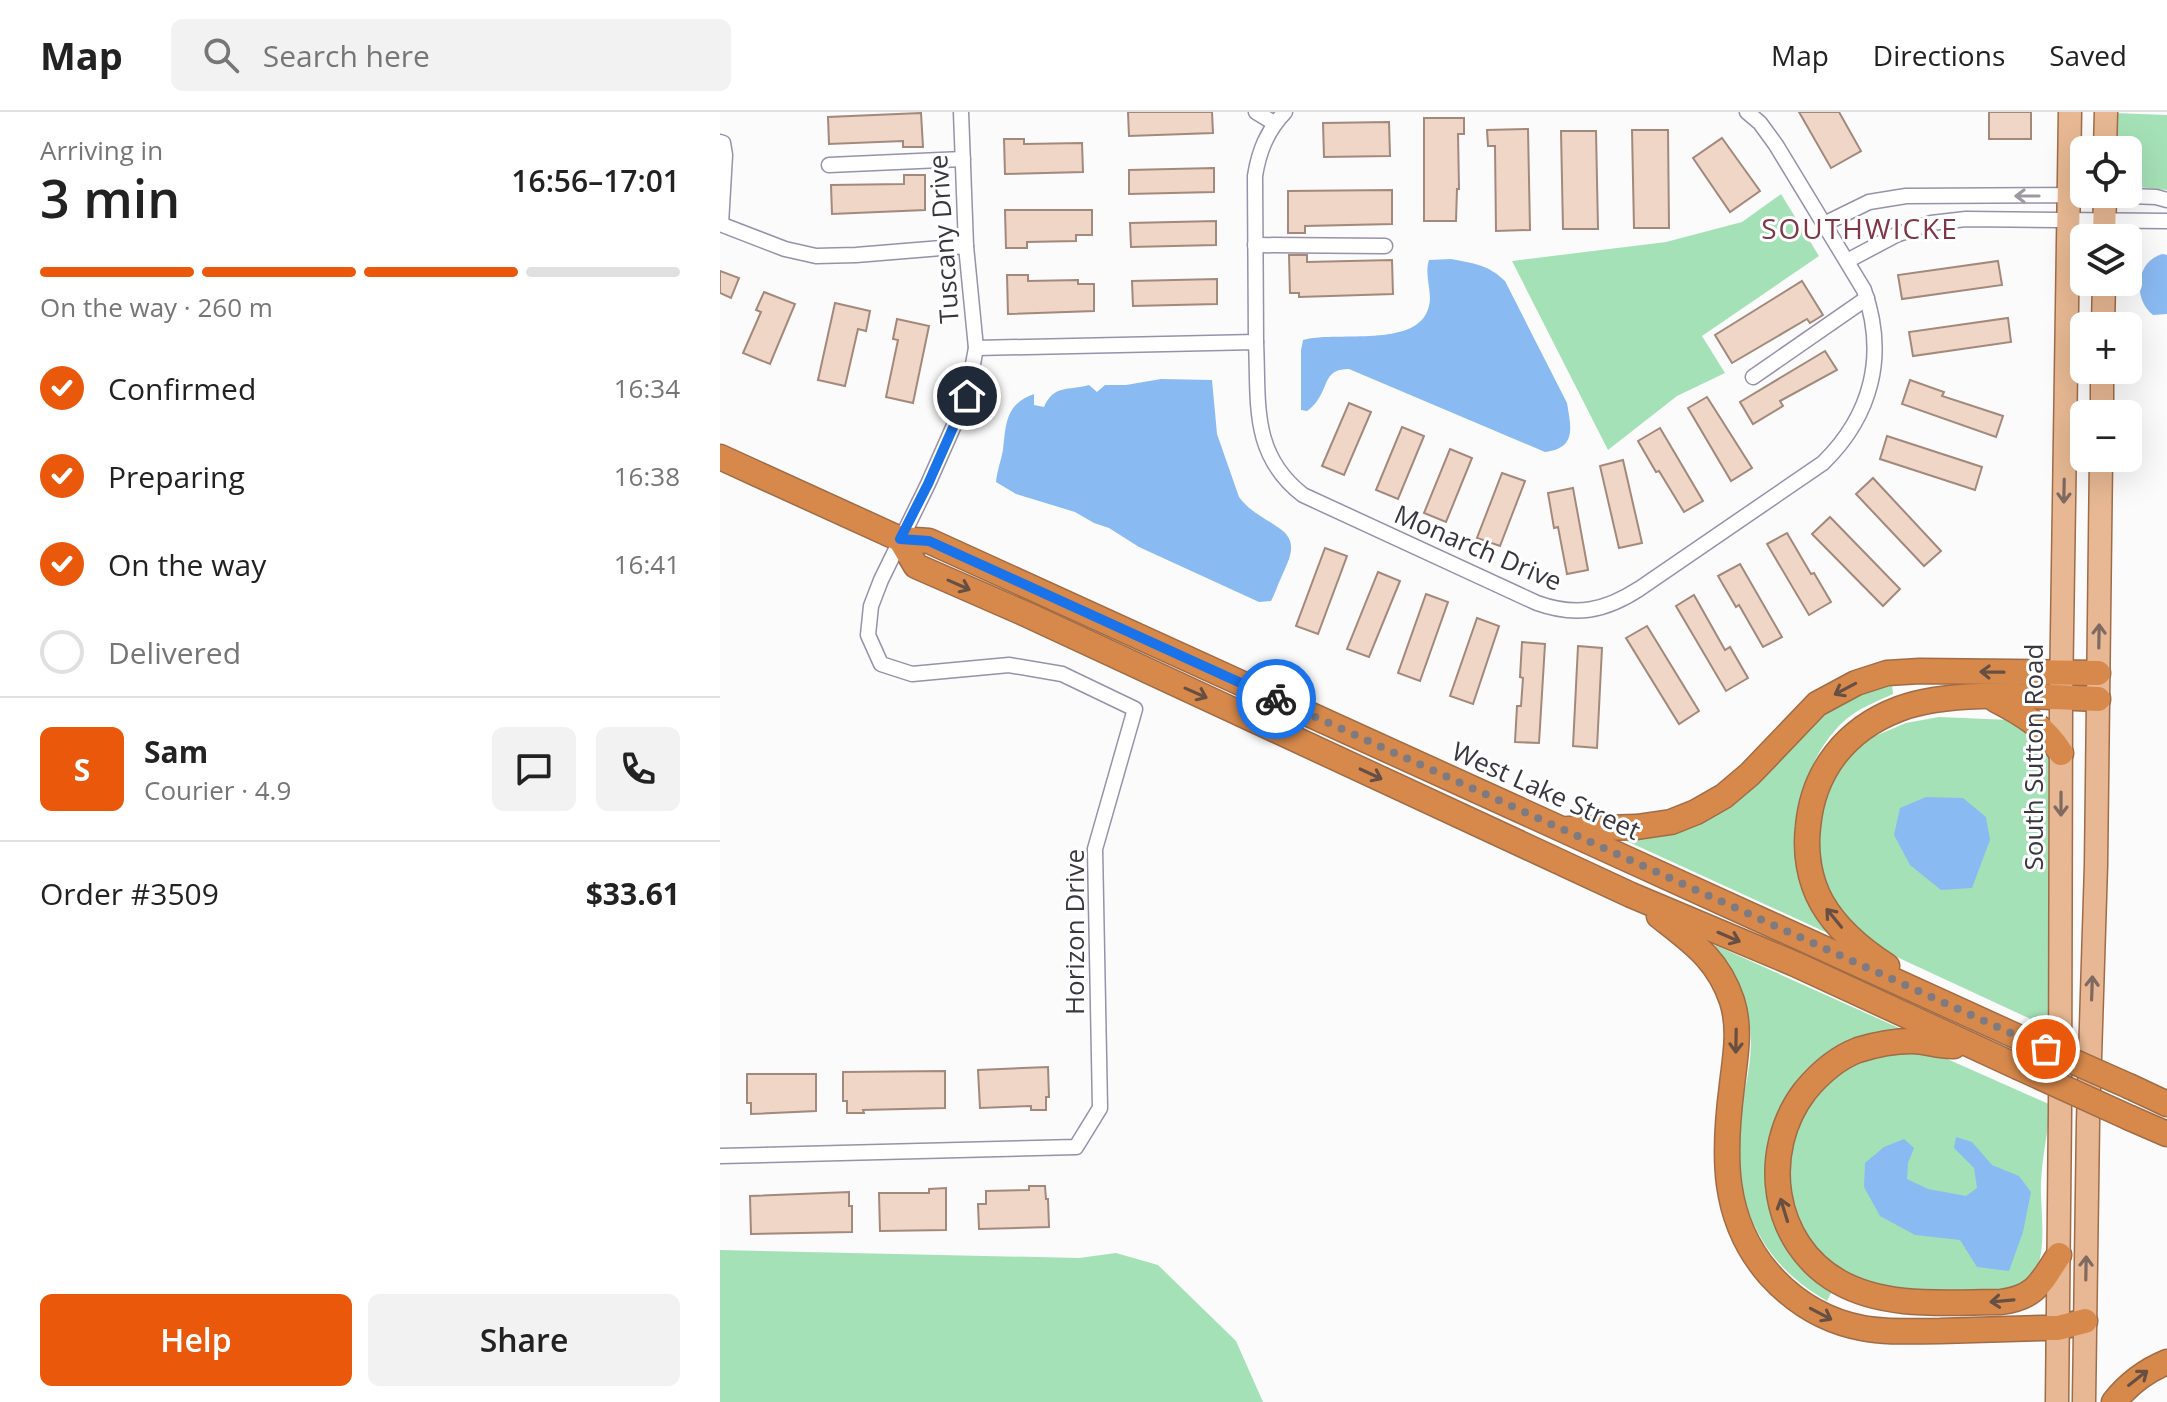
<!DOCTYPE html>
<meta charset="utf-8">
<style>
:root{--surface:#fff;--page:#f2f2f2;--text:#222;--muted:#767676;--line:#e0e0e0;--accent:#ea580c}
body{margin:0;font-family:"Open Sans",sans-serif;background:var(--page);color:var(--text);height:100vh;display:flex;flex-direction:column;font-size:30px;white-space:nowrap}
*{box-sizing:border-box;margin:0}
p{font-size:26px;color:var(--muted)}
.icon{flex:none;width:44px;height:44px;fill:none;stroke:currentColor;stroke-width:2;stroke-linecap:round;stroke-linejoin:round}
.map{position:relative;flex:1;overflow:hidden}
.drawer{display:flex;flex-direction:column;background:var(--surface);width:720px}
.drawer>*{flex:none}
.buttons{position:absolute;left:1350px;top:24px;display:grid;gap:16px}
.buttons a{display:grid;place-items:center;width:72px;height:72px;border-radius:12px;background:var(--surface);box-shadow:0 8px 32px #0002;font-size:40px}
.pin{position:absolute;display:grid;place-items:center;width:68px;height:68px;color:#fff;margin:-34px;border:4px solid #fff;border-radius:50%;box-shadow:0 2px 8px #0007}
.courier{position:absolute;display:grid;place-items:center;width:80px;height:80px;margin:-40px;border:6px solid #1a73e8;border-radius:50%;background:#fff;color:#222;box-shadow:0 2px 10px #0007}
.head em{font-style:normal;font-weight:600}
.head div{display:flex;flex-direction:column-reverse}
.head{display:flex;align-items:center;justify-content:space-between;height:136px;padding:0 40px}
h1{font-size:52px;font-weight:600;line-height:60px}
.bar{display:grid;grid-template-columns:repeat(4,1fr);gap:12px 8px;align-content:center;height:96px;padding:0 40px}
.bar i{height:10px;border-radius:6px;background:var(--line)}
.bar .active{background:var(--accent)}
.bar p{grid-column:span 4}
.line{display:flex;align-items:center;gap:20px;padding:0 40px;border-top:2px solid var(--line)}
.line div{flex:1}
.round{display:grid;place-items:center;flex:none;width:84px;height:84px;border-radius:12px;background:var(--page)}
ol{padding:0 40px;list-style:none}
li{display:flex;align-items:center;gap:24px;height:88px}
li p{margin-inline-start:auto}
li .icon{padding:8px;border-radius:50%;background:var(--accent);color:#fff;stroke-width:4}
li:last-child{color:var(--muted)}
li i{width:44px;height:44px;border:4px solid var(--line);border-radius:50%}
.action{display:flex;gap:16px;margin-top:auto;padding:16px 40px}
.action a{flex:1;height:92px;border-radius:12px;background:var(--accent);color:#fff;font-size:32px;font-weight:600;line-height:92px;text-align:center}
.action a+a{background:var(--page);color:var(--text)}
header{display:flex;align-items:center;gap:48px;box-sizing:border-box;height:112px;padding:0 40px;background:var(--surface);border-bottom:2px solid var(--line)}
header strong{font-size:38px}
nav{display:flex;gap:44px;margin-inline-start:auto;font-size:28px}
.search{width:560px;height:72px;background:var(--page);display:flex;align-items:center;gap:20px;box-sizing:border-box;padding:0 28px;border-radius:12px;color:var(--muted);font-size:30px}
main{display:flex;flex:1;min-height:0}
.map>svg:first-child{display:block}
.green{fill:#a5e1b7}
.water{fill:#8abaf2}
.building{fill:#f0d6c7;stroke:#a2897c;stroke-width:2}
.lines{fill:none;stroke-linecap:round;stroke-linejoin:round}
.street-casing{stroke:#9791a9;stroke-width:17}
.primary-casing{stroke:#a06c47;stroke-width:25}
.highway-casing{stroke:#a06c47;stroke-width:27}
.street{stroke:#fff;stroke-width:14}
.primary{stroke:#e7b893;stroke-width:22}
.highway{stroke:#d7894b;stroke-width:24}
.highway-bridge-casing{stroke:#a06c47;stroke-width:27;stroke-linecap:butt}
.highway-bridge{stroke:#d7894b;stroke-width:24}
.oneway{stroke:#9c9aa0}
.oneway2{stroke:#7f6a61}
.oneway3{stroke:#684f43}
.done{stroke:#7d7b81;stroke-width:8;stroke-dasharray:0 14.4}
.route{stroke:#1a73e8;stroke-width:10}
.labels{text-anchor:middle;stroke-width:6;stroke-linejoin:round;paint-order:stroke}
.street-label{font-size:26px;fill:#393640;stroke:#fff}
.neighbourhood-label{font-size:28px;letter-spacing:2px;fill:#7f3748;stroke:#fff}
</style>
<header>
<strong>Map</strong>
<div class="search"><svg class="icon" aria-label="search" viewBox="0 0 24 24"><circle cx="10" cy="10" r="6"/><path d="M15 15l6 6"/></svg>Search here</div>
<nav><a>Map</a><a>Directions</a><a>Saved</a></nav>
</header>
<main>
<section class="drawer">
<div class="head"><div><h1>3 min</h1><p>Arriving in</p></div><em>16:56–17:01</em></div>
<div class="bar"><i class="active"></i><i class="active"></i><i class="active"></i><i></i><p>On the way · 260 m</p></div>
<ol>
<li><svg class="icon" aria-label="check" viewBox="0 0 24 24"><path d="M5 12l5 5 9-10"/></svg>Confirmed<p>16:34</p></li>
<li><svg class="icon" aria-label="check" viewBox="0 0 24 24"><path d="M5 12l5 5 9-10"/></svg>Preparing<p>16:38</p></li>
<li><svg class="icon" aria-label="check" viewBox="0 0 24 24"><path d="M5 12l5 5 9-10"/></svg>On the way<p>16:41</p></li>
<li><i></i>Delivered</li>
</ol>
<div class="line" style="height:144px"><b class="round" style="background:var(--accent);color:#fff">S</b><div><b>Sam</b><p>Courier · 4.9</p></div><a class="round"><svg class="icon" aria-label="chat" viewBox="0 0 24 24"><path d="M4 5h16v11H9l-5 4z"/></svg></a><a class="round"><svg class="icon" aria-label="phone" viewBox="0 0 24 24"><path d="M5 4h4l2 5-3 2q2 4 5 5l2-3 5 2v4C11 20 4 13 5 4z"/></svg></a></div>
<div class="line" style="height:104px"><div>Order #3509</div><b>$33.61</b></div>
<div class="action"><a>Help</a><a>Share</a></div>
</section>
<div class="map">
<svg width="1447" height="1290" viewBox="0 0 1447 1290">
<rect width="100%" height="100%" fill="#fbfbfb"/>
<g class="green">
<polygon points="1394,1 1447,3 1447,78 1408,74 1408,38 1393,38"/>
<polygon points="1061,82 1099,144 982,224 1005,261 957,284 888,338 792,149 946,130 1022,110"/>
<path d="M1172,572L1173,582C1160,588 1145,594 1133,602C1107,620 1090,653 1082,682L1114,824L900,726L943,721L1121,591L1157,576Z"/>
<polygon points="1219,605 1290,608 1299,611 1328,640 1330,653 1330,916 1166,840 1127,810 1106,774 1098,744 1098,706 1114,662 1133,638 1148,627 1186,611"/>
<path d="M995,833L1188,920L1116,941L1048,1068L1113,1177L1107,1189C1095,1182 1083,1174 1072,1164C1030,1127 1012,1068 1019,1013C1023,980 1034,949 1030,916C1028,893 1020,871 1008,852C1004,846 997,838 995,833Z"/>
<path d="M1184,940L1216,942L1331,993C1328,1019 1322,1045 1321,1071C1320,1096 1328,1141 1314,1161C1300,1182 1269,1178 1247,1178C1206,1178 1159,1182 1123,1159C1048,1112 1052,995 1131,953C1147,945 1166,943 1184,940Z"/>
<polygon points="0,1138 359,1146 396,1141 438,1153 516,1229 543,1290 0,1290"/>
</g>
<g class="water">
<path d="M1443,142L1447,143V202L1433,203C1412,187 1416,148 1443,142Z"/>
<path d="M731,147C753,151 769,153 785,169L847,291C851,315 857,336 825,340L629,257C604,257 609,273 597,289C596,291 589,298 587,299L581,298V238L583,228C615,219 688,235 706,202C716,184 703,166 709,148Z"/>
<path d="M441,267L492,268L497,322L519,385C530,400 545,406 559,416C580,430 569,447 561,466C557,474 555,482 551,489L539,490L419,435L389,416L374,411L355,400L296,382L276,370C277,359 281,349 283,338C286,313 285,292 314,282V293L324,295C334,272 348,279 369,273L377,280L385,273H406Z"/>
<polygon points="1206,685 1243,686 1266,705 1270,728 1252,776 1221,778 1190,753 1174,723 1180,696"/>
<polygon points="1236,1025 1252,1030 1272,1053 1299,1064 1311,1080 1303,1120 1289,1159 1257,1155 1240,1128 1195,1123 1160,1104 1144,1075 1145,1051 1164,1035 1184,1027 1194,1036 1188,1051 1187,1067 1208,1077 1246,1084 1257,1076 1254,1056 1234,1036"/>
</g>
<g class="building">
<polygon points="408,0 492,0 493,21 409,24"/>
<polygon points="1079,0 1119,0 1141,39 1111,56"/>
<rect x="1269" y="0" width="42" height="27"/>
<polygon points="201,1 203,35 183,35 183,29 109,32 108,5"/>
<polygon points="704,6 744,6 744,22 738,22 739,77 737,77 736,109 704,109"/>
<polygon points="669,10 670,44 604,45 603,11"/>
<polygon points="808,17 810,118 776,119 775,34 768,34 767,18"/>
<polygon points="912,18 948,18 949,116 914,116"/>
<polygon points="841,19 876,19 878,117 843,117"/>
<polygon points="1002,26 1040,79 1010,100 973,46"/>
<polygon points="284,27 304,27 304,32 362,31 363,60 285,62"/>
<polygon points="494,56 494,80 409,82 409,58"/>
<polygon points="184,63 205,63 205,98 112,102 111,73 184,72"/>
<polygon points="672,78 672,112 585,114 585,121 568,121 568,79"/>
<polygon points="285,98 372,98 372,123 356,123 356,129 307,130 307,136 286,136"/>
<polygon points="496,109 496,133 411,135 410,111"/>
<polygon points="569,143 587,143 587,150 672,148 673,182 579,185 579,181 570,181"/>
<polygon points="1278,149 1282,173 1182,187 1178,163"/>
<polygon points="0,159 19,166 11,186 0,181"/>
<polygon points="287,163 308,163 308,169 358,168 358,172 374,172 374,199 288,202"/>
<polygon points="497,167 497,192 413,194 412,169"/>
<polygon points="1082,169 1103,203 1090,211 1087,207 1012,251 995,223"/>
<polygon points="44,180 75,192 50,252 23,241 41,200 36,198"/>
<polygon points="115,191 150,199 146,219 138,217 125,274 98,268"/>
<polygon points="1288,206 1291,230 1193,244 1189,220"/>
<polygon points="177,207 209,214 193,291 166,285 178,228 173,227"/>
<polygon points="1105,239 1117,258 1060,289 1063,294 1033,312 1020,290"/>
<polygon points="1190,268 1224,280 1222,284 1283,304 1276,325 1182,292"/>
<polygon points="987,285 1032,356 1011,369 968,296"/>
<polygon points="629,291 651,300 624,363 602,354"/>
<polygon points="682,315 704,324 678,387 656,378"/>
<polygon points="940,316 983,389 964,400 939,359 936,360 918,329"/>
<polygon points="1167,324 1262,355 1255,378 1160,347"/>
<polygon points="730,337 752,346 726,410 704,401"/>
<polygon points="903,348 922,431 899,436 880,354"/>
<polygon points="782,361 805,369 780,434 757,426"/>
<polygon points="1153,366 1221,439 1204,454 1136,382"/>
<polygon points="853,376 868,458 847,462 838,415 834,416 828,381"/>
<polygon points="1110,405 1180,477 1163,494 1092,422"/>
<polygon points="1067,421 1091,462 1094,461 1111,490 1089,503 1047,432"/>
<polygon points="605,436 627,444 598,522 576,514"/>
<polygon points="1020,452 1062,525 1043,535 1019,493 1016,495 998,464"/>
<polygon points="658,460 680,469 649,545 627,537"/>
<polygon points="706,482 728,490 700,569 678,561"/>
<polygon points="974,483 1005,538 1010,535 1028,566 1006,579 956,494"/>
<polygon points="757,506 779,514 753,592 730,584"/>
<polygon points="927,514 979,599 959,612 906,526"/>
<polygon points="802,530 825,532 819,631 795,630 797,594 801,594 803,566 800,565"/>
<polygon points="858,534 882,536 877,636 853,634"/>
<polygon points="328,955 329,985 326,985 326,998 311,998 311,994 260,996 258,958"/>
<polygon points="225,959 225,996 143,998 144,1001 127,1001 127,989 123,989 123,960"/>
<polygon points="27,962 96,962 96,999 31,1002 31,991 27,991"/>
<polygon points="309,1074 325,1074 326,1087 328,1087 329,1115 259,1117 258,1092 266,1092 266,1079 309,1078"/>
<polygon points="226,1076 226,1118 160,1119 159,1081 209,1081 209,1077"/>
<polygon points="129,1080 129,1094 132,1094 132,1120 31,1122 30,1084"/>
</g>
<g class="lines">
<defs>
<g id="street">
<polyline points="536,0 554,11"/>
<polyline points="0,30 3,31 5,43 1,112"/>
<polyline points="109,53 243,47"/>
<polyline points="0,112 65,137 96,144 136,143 246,134"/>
<polyline points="1104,112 1149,90 1186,84 1385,83 1436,85 1447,88"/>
<polyline points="535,133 665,134"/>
<polyline points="1127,149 1176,123 1211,111 1246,107 1447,109"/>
<path d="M536,230L535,64C539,39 547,19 565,0"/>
<path d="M256,236L536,230C539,290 530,342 583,383L817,491C856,505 885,499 919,477L1103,351C1152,303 1167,243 1144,178L1056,33L1040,11L1027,0"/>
<polyline points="1033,265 1147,186"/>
<polyline points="0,1044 356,1035 380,996 375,737 415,597 342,562 289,553 192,562 161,552 148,523 151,494 161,468 208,372 247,284 256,236 246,134 241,0"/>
</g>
<g id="primary">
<polyline points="1385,38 1386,0"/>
<polyline points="1384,126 1385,82"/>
<polyline points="1383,214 1384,170"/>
<polyline points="1382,302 1382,258"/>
<polyline points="1337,1290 1340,998 1341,586 1350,0"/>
<polyline points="1364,1290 1368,1010 1376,753 1381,346"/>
</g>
<g id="highway">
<polyline points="0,345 180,427 209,429 1298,925"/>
<polyline points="180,427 196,454 308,503 911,783 1075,852 1298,955"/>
<path d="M1276,588C1303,602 1325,615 1341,641"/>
<polyline points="848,717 917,715 951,710 976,700 1004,684 1030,662 1097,592 1136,571 1167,561 1200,559 1378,561"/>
<path d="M939,804C972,830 998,847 1012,889C1021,917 1015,946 1012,973C1003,1042 1001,1107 1049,1162C1074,1190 1105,1209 1142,1216C1167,1221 1194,1219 1220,1219C1255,1218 1289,1217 1323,1216H1338L1365,1209"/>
<path d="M1167,854C1142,838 1117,817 1102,791C1089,768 1085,740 1088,715C1093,659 1126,617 1179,597C1231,577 1321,585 1378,587"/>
<path d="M1234,934C1220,935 1206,929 1192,929C1174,929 1154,933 1138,938C1117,946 1099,962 1085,979C1039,1039 1051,1132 1119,1170C1167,1197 1228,1190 1281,1190C1317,1185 1321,1170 1339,1143"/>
<polyline points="1411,975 1447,992"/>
<polyline points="1410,1006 1447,1022"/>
<path d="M1394,1290C1409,1271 1425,1259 1447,1250"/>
</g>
</defs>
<use href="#street" class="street-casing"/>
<use href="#primary" class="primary-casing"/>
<use href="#highway" class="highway-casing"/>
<use href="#street" class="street"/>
<use href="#primary" class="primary"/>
<use href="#highway" class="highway"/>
<defs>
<g id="highway-bridge">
<polyline points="1298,925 1411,975"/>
<polyline points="1298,955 1410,1006"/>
</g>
</defs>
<use href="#highway-bridge" class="highway-bridge-casing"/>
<use href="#highway-bridge" class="highway-bridge"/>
</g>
<defs><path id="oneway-shaft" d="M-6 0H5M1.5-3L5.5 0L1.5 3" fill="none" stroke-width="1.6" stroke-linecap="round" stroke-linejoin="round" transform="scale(2)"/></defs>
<use class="oneway" href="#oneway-shaft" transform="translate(1307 84) rotate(180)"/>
<g class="oneway2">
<use href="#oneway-shaft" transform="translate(1344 379) rotate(91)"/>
<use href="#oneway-shaft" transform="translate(1379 524) rotate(-89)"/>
<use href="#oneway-shaft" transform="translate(1341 692) rotate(90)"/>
<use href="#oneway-shaft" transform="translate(1372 876) rotate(-88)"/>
<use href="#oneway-shaft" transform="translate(1366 1156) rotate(-89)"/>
</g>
<g class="oneway3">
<use href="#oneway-shaft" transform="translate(239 473) rotate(24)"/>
<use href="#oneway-shaft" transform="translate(1272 560) rotate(-179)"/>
<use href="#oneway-shaft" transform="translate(1125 577) rotate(152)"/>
<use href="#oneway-shaft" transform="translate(476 581) rotate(24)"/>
<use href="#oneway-shaft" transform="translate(651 662) rotate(25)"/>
<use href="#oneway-shaft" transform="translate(1114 806) rotate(-129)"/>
<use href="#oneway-shaft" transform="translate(1009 825) rotate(23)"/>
<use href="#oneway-shaft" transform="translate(1016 929) rotate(91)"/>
<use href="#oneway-shaft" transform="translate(1064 1098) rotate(-107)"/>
<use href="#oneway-shaft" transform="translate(1282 1189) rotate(175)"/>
<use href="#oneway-shaft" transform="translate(1101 1202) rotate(28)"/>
<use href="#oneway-shaft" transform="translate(1418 1266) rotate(-38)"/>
</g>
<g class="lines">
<polyline class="done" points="556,587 1326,937"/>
<polyline class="route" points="247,284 208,372 180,427 209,429 556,587"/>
</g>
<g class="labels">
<g class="street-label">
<text transform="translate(224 127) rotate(-94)" y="9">Tuscany Drive</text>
<text transform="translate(758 436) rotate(23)" y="9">Monarch Drive</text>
<text transform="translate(1314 645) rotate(-90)" y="9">South Sutton Road</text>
<text transform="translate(826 679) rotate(24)" y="9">West Lake Street</text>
<text transform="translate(355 820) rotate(-90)" y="9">Horizon Drive</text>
</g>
<g class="neighbourhood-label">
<text x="1140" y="127">SOUTHWICKE</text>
</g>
</g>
</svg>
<div class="buttons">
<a><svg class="icon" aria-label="locate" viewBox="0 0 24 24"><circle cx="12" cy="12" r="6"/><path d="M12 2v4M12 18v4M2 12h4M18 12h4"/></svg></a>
<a><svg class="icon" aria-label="layers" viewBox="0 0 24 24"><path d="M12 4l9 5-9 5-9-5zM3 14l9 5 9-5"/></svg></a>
<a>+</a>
<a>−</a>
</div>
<div class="pin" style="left:1326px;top:937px;background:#ea580c"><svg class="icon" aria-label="bag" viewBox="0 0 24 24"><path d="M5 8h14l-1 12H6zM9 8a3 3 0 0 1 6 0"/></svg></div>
<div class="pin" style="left:247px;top:284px;background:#1f2937"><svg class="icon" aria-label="home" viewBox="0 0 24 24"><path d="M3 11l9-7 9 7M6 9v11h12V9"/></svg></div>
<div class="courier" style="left:556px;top:587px"><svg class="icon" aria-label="bike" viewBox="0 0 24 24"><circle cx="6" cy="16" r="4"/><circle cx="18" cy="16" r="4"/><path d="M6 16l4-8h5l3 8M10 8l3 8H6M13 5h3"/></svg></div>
</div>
</main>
